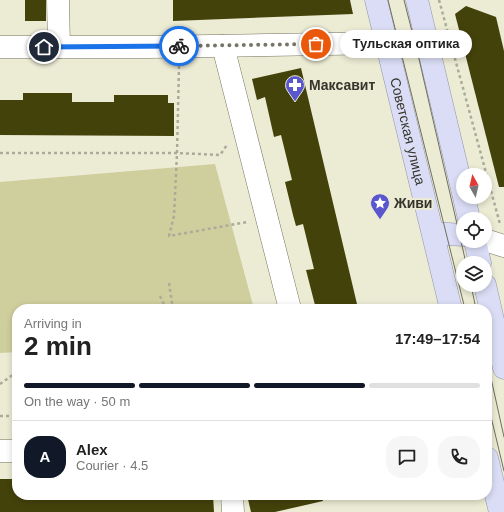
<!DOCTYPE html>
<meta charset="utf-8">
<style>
:root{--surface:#fff;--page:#f6f6f6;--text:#222;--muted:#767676;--line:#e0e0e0;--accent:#111827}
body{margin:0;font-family:Helvetica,sans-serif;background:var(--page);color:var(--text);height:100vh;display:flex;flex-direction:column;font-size:15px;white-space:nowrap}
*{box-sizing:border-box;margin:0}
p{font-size:13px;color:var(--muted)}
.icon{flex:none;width:22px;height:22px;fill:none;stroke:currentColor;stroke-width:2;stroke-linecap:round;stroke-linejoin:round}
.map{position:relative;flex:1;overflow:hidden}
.sheet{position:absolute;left:12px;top:304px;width:480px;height:196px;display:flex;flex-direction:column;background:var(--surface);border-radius:16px;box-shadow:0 2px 6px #0003}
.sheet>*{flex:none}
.needle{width:26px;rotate:352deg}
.fabs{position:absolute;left:456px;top:168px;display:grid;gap:8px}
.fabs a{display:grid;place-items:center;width:36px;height:36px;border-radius:50%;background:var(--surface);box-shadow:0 2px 6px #0003;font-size:20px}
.pin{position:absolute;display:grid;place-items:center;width:34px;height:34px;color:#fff;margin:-17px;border:2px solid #fff;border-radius:50%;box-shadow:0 1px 4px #0007}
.courier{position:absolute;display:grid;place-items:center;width:40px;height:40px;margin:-20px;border:3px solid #1a73e8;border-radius:50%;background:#fff;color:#222;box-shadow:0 1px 5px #0007}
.bubble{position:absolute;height:28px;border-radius:14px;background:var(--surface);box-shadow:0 2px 6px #0003;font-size:13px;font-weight:800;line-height:28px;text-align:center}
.overview em{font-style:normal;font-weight:800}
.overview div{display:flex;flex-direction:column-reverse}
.overview{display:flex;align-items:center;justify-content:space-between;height:68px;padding:0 12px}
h1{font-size:26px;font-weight:800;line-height:30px}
.bar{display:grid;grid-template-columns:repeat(4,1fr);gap:6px 4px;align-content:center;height:48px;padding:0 12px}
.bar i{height:5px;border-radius:3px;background:var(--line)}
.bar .selected{background:var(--accent)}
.bar p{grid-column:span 4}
.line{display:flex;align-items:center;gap:10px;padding:0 12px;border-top:1px solid var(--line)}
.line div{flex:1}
.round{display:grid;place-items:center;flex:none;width:42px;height:42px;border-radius:16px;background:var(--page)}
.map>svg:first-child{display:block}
.green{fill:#cfce9d}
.building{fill:#44420b}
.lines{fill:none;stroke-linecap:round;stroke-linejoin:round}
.minor-casing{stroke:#74745f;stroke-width:23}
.major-casing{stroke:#9194aa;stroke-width:23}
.path{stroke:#acab99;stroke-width:2.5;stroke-dasharray:3 3;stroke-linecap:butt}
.minor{stroke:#fff;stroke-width:22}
.major{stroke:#daddf5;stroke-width:22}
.tram{stroke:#6f6f62;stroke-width:1}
.done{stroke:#767567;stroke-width:4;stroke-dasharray:0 7.2}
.route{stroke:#1a73e8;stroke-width:5}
.labels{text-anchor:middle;stroke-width:4;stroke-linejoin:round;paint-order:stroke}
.poi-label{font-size:14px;font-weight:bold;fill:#36362d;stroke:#ecebd4;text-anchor:start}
.street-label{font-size:14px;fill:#36362d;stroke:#ecebd4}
</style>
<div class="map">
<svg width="504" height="512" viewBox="0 0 504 512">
<rect width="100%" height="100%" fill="#ecebd4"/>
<polygon class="green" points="215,164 254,309 17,309 17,352 0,353 0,182"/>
<g class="building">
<rect x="25" y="0" width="21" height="21"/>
<polygon points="173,0 350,0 353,14 173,21"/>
<polygon points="466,6 496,17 504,51 504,187 499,187 455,14"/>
<polygon points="301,68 357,304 335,309 316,309 306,270 314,269 303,224 296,226 293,215 285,182 292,180 281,135 274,137 265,97 257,100 252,79"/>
<polygon points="23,93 72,93 72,102 114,102 114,95 168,95 168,103 174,103 174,136 0,135 0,100 23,100"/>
<polygon points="0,479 17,479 17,495 213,495 214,512 0,512"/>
<polygon points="247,495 322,495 323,501 275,512 251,512"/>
</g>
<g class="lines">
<defs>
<g id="minor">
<polyline points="58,0 59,47"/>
<polyline points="223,46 290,309"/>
<polyline points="0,47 149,47 386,43"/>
<polyline points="485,240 504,246"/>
<polyline points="0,451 17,451"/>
<polyline points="232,495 233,512"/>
</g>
<g id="major">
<path id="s1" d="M376,0L451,309"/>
<polyline points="417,0 463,193"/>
<polyline points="464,197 469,219"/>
<polyline points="433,233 463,235"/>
<polyline points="475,241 480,263"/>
<polyline points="485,285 504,368"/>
<polyline points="487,458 500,512"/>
</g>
</defs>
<use href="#minor" class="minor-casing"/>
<use href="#major" class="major-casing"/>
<g class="path">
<polyline points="439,0 500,224"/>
<polyline points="179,66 177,153 220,155 227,145"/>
<polyline points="0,153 177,153 174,216 169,236 247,222"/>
<polyline points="169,283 173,309"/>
<polyline points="160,296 166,309"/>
<polyline points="140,309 141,304"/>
<polyline points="0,384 17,372"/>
<polyline points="0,416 17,416"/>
</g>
<use href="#minor" class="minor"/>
<use href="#major" class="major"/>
<g class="tram">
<polyline points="388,0 465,309"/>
<polyline points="404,0 419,59 466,263"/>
<polyline points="471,285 476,309"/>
<polyline points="487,360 504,437"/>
<polyline points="487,400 504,471"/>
</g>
</g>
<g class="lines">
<polyline class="done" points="179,46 316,44"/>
<polyline class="route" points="44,47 179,46"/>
</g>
<defs>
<symbol id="pharmacy-pin" viewBox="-11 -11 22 30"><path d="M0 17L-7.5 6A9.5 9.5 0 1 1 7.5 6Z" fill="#5a56ce" stroke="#ecebd4"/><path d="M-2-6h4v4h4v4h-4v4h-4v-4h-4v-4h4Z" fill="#fff"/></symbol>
<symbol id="sight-pin" viewBox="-11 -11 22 30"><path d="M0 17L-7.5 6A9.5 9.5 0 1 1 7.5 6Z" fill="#5a56ce" stroke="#ecebd4"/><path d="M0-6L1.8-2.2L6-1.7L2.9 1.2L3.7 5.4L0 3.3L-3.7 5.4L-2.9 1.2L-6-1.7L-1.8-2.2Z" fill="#fff"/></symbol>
</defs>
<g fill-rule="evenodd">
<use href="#pharmacy-pin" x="284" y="74" width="22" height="30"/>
<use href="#sight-pin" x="369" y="192" width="22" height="30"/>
</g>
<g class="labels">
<g class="poi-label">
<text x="309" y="90">Максавит</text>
<text x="394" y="208">Живи</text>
</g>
<g class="street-label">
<text dy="5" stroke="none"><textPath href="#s1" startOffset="135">Советская улица</textPath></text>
</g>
</g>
</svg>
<div class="fabs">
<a><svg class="needle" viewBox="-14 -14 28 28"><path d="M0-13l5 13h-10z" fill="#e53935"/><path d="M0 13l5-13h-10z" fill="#767676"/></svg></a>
<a><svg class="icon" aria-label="locate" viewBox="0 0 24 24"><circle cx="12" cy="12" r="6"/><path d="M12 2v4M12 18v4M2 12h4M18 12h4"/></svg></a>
<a><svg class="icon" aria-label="layers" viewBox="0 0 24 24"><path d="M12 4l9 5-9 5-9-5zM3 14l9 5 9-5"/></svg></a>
</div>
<div class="pin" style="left:316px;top:44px;background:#ea580c"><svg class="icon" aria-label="bag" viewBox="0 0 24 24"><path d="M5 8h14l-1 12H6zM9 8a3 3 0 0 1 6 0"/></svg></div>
<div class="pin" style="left:44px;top:47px;background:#1f2937"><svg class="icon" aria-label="home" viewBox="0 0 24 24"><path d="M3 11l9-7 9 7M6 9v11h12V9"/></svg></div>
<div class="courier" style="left:179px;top:46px"><svg class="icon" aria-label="bike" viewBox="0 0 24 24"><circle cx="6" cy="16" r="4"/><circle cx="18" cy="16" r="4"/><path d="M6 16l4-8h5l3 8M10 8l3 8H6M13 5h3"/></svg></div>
<div class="bubble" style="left:340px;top:30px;width:132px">Тульская оптика</div>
<section class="sheet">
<div class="overview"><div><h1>2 min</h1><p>Arriving in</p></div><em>17:49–17:54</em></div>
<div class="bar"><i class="selected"></i><i class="selected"></i><i class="selected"></i><i></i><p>On the way · 50 m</p></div>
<div class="line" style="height:72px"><b class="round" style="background:var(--accent);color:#fff">A</b><div><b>Alex</b><p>Courier · 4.5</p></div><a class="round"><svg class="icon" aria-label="chat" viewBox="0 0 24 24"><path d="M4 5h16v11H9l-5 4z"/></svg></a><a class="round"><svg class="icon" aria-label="phone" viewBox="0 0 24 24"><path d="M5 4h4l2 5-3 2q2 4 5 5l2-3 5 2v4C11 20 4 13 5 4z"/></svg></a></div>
</section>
</div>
